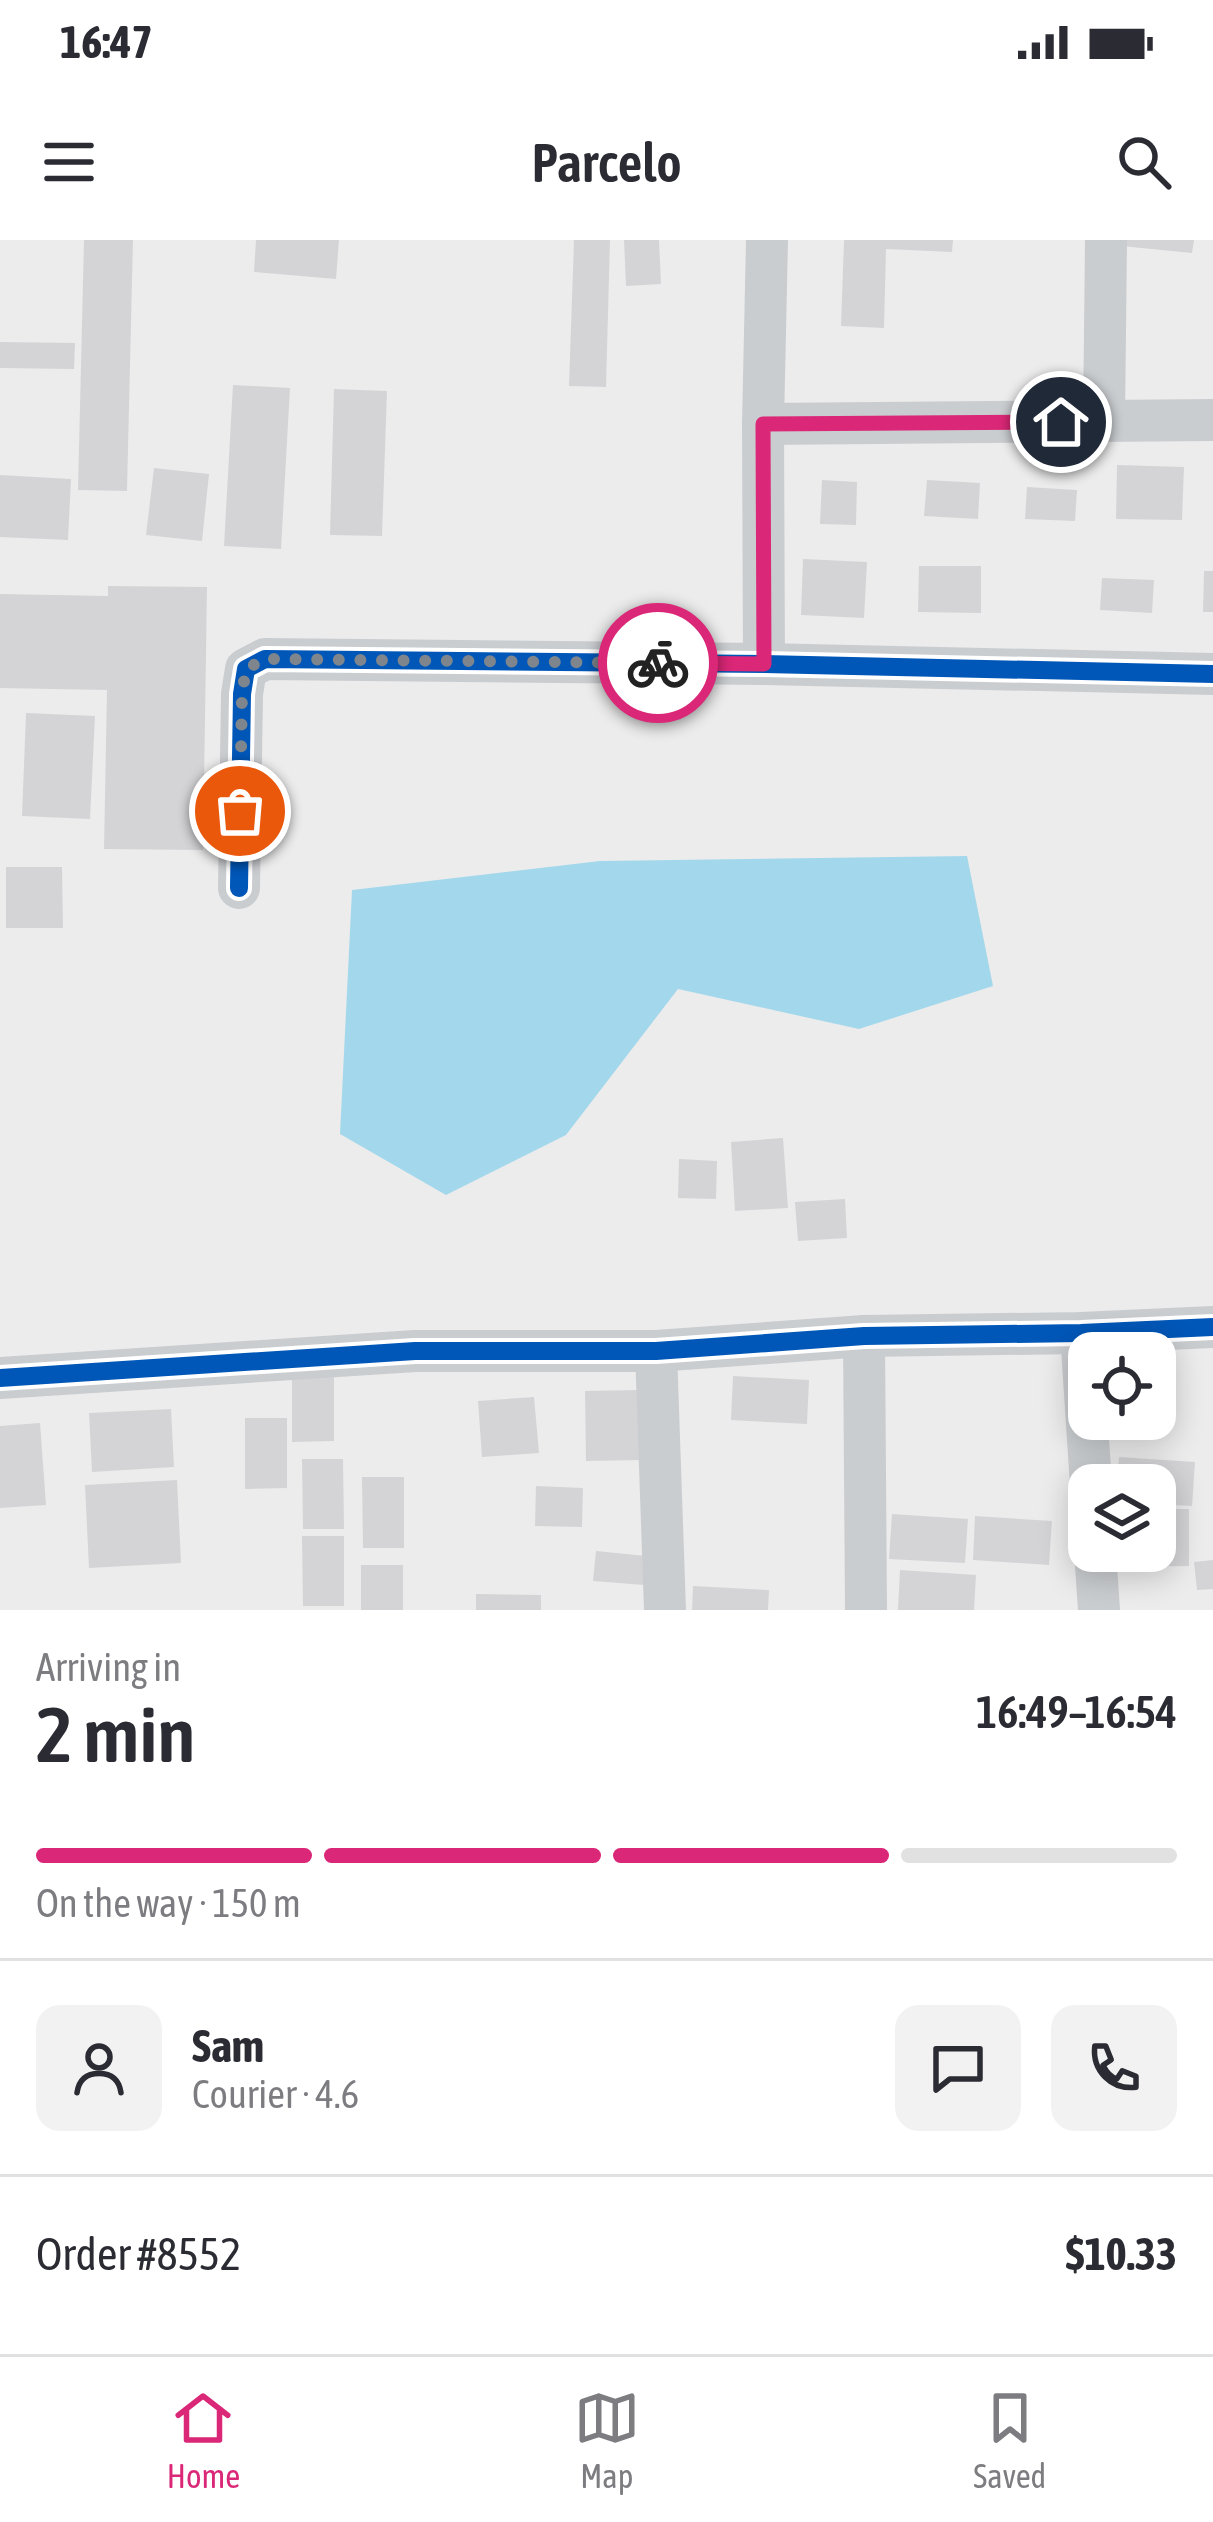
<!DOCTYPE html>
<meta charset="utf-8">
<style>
:root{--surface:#fff;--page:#f2f2f3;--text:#2b2b33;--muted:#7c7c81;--line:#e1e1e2;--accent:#db2777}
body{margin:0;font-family:"Asap Condensed",sans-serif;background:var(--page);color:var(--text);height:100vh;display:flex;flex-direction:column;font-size:45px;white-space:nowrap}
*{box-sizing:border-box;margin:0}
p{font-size:39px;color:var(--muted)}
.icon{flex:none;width:66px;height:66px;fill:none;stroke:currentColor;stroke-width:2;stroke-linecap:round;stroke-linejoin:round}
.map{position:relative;height:1370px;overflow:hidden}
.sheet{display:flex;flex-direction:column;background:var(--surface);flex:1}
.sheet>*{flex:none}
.tools{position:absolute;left:1068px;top:1092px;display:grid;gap:24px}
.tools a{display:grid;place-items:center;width:108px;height:108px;border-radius:24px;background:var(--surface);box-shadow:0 6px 30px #0003;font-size:60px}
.pin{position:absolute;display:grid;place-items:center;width:102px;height:102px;color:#fff;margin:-51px;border:6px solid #fff;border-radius:50%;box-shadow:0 3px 12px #0007}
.courier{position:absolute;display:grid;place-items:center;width:120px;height:120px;margin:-60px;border:9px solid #db2777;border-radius:50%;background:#fff;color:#222;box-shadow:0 3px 15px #0007}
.headline em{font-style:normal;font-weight:600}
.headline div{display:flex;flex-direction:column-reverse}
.headline{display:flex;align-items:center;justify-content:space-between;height:204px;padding:0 36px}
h1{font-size:78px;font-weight:600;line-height:90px}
.bar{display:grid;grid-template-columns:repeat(4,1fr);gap:18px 12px;align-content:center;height:144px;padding:0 36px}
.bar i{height:15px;border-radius:9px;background:var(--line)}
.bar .selected{background:var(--accent)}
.bar p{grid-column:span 4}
.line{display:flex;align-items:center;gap:30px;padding:0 36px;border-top:3px solid var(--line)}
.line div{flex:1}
.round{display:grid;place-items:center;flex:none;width:126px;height:126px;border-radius:24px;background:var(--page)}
.status{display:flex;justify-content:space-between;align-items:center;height:84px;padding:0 60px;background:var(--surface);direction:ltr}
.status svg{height:33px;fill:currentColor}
header{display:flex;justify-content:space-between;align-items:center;height:156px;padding:0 36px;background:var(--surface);font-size:54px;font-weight:600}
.menu{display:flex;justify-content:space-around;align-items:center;height:168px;border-top:3px solid var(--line);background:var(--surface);font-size:33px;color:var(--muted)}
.menu a{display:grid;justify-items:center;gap:6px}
.menu .selected{color:var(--accent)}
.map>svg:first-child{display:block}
.water{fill:#a3d8ec}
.building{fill:#d4d4d7}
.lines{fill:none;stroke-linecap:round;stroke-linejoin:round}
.minor{stroke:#cacdd0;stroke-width:42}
.cycleway-casing{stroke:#fff;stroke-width:26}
.cycleway{stroke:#0057b8;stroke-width:18}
.done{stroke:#7e858c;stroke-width:12;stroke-dasharray:0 21.6}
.route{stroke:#db2777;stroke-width:15}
</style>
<div class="status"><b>16:47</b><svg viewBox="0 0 49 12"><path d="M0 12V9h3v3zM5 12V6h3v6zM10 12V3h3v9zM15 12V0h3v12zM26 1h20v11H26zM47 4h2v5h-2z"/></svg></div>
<header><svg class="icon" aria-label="menu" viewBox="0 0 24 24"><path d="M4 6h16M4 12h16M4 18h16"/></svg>Parcelo<svg class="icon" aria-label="search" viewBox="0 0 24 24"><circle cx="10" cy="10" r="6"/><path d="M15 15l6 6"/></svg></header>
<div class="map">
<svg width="1213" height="1370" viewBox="0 0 1213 1370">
<rect width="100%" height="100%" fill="#edecec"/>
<polygon class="water" points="967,616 993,746 859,789 678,749 566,895 446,955 340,894 352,650 600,621"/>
<g class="building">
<polygon points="84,0 133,0 127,251 78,250"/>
<polygon points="256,0 339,0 336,39 254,32"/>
<polygon points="574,0 610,0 606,147 569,146"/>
<polygon points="624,0 659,0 661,44 626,46"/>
<polygon points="844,0 953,0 952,12 886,9 884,88 841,86"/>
<polygon points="1121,0 1194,0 1192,13 1121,6"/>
<polygon points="0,102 75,103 74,129 0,128"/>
<polygon points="233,145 290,148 281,309 224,306"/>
<polygon points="334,149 387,151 382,296 330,295"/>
<polygon points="1117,225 1184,227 1182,280 1116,279"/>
<polygon points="154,228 209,234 202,301 146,295"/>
<polygon points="0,235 71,239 68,300 0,297"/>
<polygon points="822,240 857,242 856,285 820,284"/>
<polygon points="927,240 980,243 978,279 924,276"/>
<polygon points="1027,247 1077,250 1075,281 1025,279"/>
<polygon points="803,319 867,322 864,378 801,375"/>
<polygon points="919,326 981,326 981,373 918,372"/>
<polygon points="1204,331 1213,331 1213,372 1203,372"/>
<polygon points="1102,338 1154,340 1152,373 1100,370"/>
<polygon points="108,346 207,347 203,610 104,609 107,450 0,448 0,354 108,356"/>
<polygon points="26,473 95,476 90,579 22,576"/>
<polygon points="6,627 62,627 63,688 6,688"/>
<polygon points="783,898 788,968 735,971 731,902"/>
<polygon points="679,919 717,921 716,959 678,958"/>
<polygon points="845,959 847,998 798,1001 795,962"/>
<polygon points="292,1131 334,1131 334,1201 292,1202"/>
<polygon points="733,1136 809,1140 807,1184 731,1180"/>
<polygon points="640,1150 642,1220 586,1221 585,1151"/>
<polygon points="534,1157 539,1213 482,1217 478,1161"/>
<polygon points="171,1169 174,1227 92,1232 89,1173"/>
<polygon points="245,1178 287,1178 287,1248 245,1249"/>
<polygon points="40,1183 46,1265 0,1268 0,1186"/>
<polygon points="1119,1217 1195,1222 1192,1266 1155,1264 1155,1245 1117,1245"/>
<polygon points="302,1219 343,1219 344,1289 303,1289"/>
<polygon points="362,1237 404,1237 404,1308 363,1308"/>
<polygon points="177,1240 181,1323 89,1328 85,1245"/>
<polygon points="536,1246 583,1248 582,1287 535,1286"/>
<polygon points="1155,1269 1189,1269 1189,1326 1112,1327 1111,1311 1155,1311"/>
<polygon points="892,1274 968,1279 965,1323 889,1319"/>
<polygon points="975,1276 1052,1281 1049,1325 973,1320"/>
<polygon points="302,1296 344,1296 344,1366 303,1366"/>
<polygon points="596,1311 646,1316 644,1345 593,1341"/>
<polygon points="1213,1320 1213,1349 1197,1350 1194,1322"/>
<rect x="361" y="1325" width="42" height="45"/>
<polygon points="900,1330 976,1335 974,1370 898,1370"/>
<polygon points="693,1346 769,1350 768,1370 692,1370"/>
<polygon points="476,1354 541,1355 541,1370 476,1370"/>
</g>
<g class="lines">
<g class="minor">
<polyline points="1104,181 1106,0"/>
<polyline points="763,184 1213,180"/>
<polyline points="764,424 763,184 767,0"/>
<polyline points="239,648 242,454 246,429 265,419 764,424 1213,434"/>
<polyline points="1081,1093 1091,1245"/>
<polyline points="864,1096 866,1370"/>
<polyline points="656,1111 665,1370"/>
<polyline points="0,1138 415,1111 656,1111 864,1096 1081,1093 1213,1087"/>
<polyline points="1095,1311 1099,1370"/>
</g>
<defs>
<g id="cycleway">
<polyline points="239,648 242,454 246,429 265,419 764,424 1213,434"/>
<polyline points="0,1138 415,1111 656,1111 864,1096 1081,1093 1213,1087"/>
</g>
</defs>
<use href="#cycleway" class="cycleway-casing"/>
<use href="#cycleway" class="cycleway"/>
</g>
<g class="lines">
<polyline class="done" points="240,571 242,454 246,429 265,419 658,423"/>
<polyline class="route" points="658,423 764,424 763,184 1061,182"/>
</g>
</svg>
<div class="tools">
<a><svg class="icon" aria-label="locate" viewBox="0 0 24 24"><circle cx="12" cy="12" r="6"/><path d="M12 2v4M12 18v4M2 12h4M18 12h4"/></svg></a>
<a><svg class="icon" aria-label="layers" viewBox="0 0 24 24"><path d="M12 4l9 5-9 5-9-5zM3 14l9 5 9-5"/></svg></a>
</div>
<div class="pin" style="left:240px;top:571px;background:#ea580c"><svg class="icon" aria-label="bag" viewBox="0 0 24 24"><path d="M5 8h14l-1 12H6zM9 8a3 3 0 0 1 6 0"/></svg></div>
<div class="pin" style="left:1061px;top:182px;background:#1f2937"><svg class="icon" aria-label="home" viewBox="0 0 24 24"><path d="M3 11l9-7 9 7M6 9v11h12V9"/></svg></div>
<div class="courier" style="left:658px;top:423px"><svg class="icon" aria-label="bike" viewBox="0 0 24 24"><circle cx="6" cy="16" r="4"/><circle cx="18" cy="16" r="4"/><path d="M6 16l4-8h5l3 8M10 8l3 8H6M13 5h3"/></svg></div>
</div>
<section class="sheet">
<div class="headline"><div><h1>2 min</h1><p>Arriving in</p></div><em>16:49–16:54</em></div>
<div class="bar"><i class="selected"></i><i class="selected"></i><i class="selected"></i><i></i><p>On the way · 150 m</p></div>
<div class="line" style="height:216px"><a class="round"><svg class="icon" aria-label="person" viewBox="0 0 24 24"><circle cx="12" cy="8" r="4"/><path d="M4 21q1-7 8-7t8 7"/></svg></a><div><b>Sam</b><p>Courier · 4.6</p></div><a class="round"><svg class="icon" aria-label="chat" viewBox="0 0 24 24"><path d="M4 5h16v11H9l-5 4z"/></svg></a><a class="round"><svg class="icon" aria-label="phone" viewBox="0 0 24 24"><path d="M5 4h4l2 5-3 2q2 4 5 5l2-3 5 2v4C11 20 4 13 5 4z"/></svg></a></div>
<div class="line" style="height:156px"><div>Order #8552</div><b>$10.33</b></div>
</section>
<nav class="menu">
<a class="selected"><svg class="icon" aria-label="home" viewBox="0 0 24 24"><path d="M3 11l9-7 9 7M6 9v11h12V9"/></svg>Home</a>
<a><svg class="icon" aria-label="map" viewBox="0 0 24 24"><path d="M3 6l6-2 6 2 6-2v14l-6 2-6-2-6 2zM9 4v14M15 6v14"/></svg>Map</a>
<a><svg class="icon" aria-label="saved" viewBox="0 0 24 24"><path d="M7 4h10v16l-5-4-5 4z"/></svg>Saved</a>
</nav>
